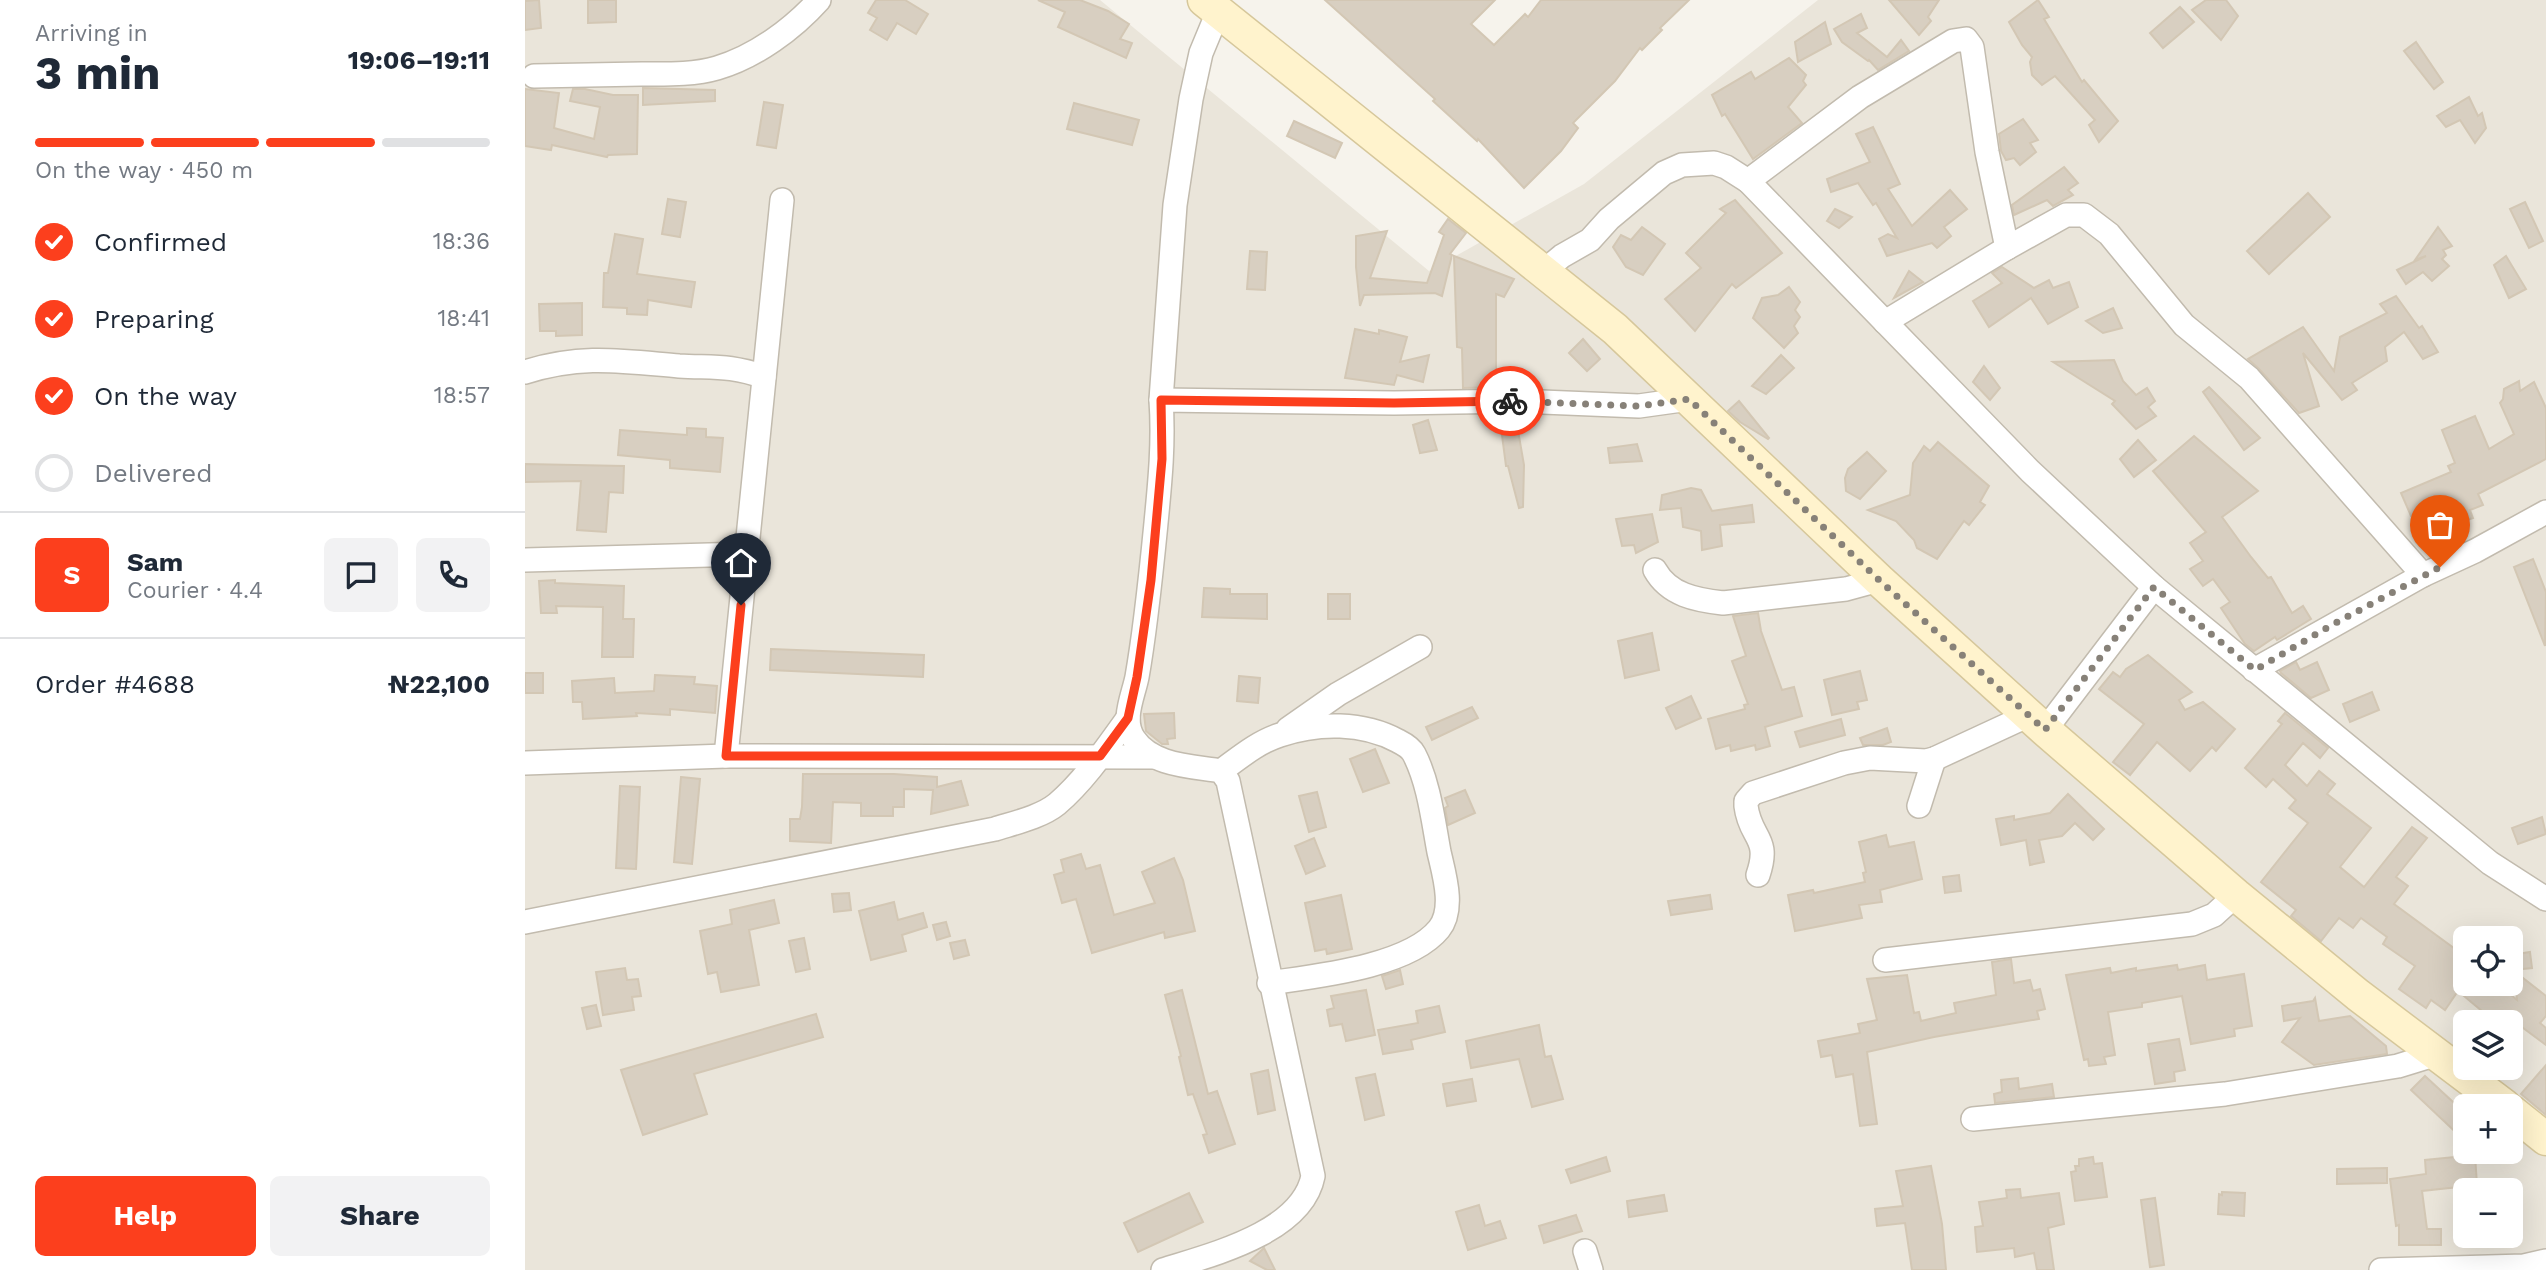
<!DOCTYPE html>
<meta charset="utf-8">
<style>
:root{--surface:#fff;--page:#f2f2f3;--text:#1f2937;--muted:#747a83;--line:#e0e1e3;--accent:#fc3f1d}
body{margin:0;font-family:"Work Sans",sans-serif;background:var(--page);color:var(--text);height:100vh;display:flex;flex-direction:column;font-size:26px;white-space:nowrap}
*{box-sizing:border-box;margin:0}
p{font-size:23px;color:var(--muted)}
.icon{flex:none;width:38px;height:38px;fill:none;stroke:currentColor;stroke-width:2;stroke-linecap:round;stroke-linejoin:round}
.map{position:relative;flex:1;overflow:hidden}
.panel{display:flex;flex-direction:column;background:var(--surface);width:525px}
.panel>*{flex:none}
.tools{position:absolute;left:1928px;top:926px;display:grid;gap:14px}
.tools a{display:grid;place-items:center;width:70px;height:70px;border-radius:10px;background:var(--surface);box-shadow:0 7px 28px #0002;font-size:35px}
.pin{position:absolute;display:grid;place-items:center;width:60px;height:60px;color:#fff;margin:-72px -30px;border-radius:50% 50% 50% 0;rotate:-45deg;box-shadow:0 0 7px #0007}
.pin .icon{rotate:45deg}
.courier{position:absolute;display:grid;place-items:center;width:70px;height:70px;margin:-35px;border:5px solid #fc3f1d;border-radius:50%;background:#fff;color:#222;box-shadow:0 2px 9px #0007}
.overview em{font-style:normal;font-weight:700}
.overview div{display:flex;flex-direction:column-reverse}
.overview{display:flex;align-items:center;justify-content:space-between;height:119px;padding:0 35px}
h1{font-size:46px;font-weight:700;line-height:52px}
.bar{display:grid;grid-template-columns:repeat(4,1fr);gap:10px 7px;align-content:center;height:84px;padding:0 35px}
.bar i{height:9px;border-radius:5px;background:var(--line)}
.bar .on{background:var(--accent)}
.bar p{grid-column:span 4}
.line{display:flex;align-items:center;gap:18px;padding:0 35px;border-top:2px solid var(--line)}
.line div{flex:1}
.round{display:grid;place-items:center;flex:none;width:74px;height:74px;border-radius:10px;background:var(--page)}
ol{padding:0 35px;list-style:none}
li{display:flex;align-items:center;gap:21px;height:77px}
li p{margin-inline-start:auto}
li .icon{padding:7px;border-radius:50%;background:var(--accent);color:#fff;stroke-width:4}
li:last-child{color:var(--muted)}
li i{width:38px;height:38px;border:4px solid var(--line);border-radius:50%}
.action{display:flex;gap:14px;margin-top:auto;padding:14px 35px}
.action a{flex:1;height:80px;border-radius:10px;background:var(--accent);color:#fff;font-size:28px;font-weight:700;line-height:80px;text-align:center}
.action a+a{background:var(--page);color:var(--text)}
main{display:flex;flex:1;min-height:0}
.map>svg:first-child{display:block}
.residential{fill:#eae5da;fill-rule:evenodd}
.building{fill:#d8cfc1;stroke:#d3c7b4;stroke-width:2}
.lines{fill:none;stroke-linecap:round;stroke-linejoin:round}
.street-casing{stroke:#c2bbae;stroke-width:26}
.secondary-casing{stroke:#d6c79b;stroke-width:35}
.street{stroke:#fff;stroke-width:23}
.secondary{stroke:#fff3cd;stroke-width:32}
.done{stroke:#878178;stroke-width:7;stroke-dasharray:0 12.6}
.route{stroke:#fc3f1d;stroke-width:9}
</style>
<main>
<section class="panel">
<div class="overview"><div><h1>3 min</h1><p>Arriving in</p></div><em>19:06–19:11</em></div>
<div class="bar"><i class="on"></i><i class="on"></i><i class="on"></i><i></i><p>On the way · 450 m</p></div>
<ol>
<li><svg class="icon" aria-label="check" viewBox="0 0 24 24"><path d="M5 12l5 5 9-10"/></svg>Confirmed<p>18:36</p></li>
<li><svg class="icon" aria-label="check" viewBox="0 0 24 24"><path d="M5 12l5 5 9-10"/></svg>Preparing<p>18:41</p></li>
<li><svg class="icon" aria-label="check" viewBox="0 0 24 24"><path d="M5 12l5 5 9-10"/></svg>On the way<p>18:57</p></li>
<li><i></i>Delivered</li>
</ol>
<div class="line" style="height:126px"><b class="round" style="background:var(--accent);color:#fff">S</b><div><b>Sam</b><p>Courier · 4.4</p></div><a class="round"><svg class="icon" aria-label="chat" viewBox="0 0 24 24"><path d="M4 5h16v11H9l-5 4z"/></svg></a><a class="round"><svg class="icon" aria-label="phone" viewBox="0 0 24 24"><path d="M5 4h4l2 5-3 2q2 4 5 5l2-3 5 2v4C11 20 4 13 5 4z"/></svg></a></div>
<div class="line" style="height:91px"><div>Order #4688</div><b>₦22,100</b></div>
<div class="action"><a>Help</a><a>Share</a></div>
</section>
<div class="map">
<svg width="2021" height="1270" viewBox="0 0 2021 1270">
<rect width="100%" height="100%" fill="#f6f3ec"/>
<path class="residential" d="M0,0H575L904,271L1059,184L1293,0H2021V1270H0ZM1941,938H1986V984H1941ZM1941,1022H1986V1068H1941ZM1941,1106H1986V1152H1941ZM1941,1190H1986V1236H1941Z"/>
<g class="building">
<polygon points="14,0 16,28 0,30 0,1"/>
<polygon points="63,0 91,0 91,22 63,23"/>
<polygon points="351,0 380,0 403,14 391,34 372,23 362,40 345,30 352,18 343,13"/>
<polygon points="513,0 555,0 583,11 604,24 595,39 607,43 601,58 533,27 540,12"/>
<polygon points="800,0 970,0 946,24 969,45 1000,14 1003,17 1016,0 1164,0 1135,28 1137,30 1117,50 1115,48 1090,81 1048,123 1053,128 1036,151 999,188 953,139 952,141 908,101 910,99"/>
<polygon points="1364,0 1414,0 1403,17 1406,21 1394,35"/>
<polygon points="1513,0 1524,17 1519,19 1557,82 1559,80 1593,121 1574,142 1564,125 1570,120 1530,76 1517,85 1507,75 1505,62 1507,57 1497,45 1484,22"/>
<polygon points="1681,0 1701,0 1713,16 1696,40 1667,10"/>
<polygon points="1655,7 1669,22 1638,48 1625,33"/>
<polygon points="1336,14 1342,28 1332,33 1362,57 1376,40 1384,51 1353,70 1344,60 1343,61 1317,42 1309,29"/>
<polygon points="1300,22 1306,44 1273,62 1270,42"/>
<polygon points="1891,42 1918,82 1909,89 1879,51"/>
<polygon points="1264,58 1281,75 1278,81 1281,85 1263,107 1277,123 1228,159 1200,114 1197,116 1187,95 1226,72 1230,79"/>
<polygon points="118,88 190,90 190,101 118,105"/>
<polygon points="0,89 34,93 29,128 69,139 75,107 45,101 48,89 60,89 88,95 113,95 112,154 83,155 82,157 27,145 26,150 0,146"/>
<polygon points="1944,97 1953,116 1957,113 1961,128 1950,143 1935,120 1921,127 1912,116"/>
<polygon points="239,102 258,105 251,148 232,145"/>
<polygon points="549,103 614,120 607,145 542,129"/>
<polygon points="1498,119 1513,140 1505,143 1511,152 1495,165 1489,158 1481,160 1476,151 1474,134"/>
<polygon points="769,121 817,143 810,158 762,136"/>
<polygon points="1348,127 1375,184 1363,189 1387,226 1425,190 1442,209 1419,227 1426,236 1412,248 1407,243 1362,256 1354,239 1363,234 1372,238 1351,203 1348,205 1333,183 1306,192 1302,179 1345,162 1331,134"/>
<polygon points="1539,167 1553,183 1543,190 1548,195 1528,206 1522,200 1489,215 1487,205"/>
<polygon points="1783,193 1805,217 1744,274 1722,251"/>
<polygon points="143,199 161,202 155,237 137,234"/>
<polygon points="1210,200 1257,253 1211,288 1207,284 1170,331 1140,299 1176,268 1161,253 1201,213 1195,209"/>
<polygon points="2000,202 2018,241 2004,248 1985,209"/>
<polygon points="1310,209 1327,217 1314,228 1302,221"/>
<polygon points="923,219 941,233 925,254 927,255 917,296 910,293 839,295 835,306 831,267 831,236 862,231 845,278 902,283 919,235 914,232"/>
<polygon points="1117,227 1140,244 1118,275 1101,267 1088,247 1096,235 1106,240"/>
<polygon points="1913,227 1927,246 1918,250 1921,255 1917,259 1924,266 1907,281 1898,272 1881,284 1872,270 1901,256 1890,260"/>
<polygon points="90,234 118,239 112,274 170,282 166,307 123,300 122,315 102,314 102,308 78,307 79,273 83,273"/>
<polygon points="725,251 742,252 740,290 722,289"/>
<polygon points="929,256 989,279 979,297 971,294 971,387 938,388 937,348 932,347"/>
<polygon points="1981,256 2001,289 1984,298 1969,265"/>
<polygon points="1477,267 1509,288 1524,280 1528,288 1544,282 1553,307 1523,324 1506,298 1464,327 1448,301 1477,283 1467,273"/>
<polygon points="1384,271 1398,282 1369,298"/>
<polygon points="1264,287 1275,302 1270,310 1275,317 1269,326 1273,333 1259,348 1228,318 1237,298 1253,295"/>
<polygon points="1871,296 1894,328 1897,326 1913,352 1898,359 1879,332 1860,347 1862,361 1827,383 1832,390 1817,400 1778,353 1794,406 1774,413 1734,369 1723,359 1778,327 1809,371 1815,337 1862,313 1855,304"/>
<polygon points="57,303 57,335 31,336 31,331 15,331 14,304"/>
<polygon points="1588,308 1597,328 1578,333 1561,321"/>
<polygon points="830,329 854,334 854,330 882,337 875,362 904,355 898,382 872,375 869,385 820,378"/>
<polygon points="1058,339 1075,359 1062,371 1044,353"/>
<polygon points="1256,355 1269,368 1241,394 1227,386"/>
<polygon points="1589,360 1598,381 1611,395 1622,388 1630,401 1623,407 1631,416 1611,429 1587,404 1590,401 1528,362"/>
<polygon points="1459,366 1475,388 1465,400 1448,382"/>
<polygon points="1994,381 1995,391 2009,382 2021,408 2021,459 1953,494 1958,505 1945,510 1948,518 1932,523 1926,509 1901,519 1898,511 1886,516 1876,493 1926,472 1923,466 1930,463 1917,430 1950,416 1964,449 1989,434 1975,403 1978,399 1979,389"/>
<polygon points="1684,387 1735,438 1719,450 1678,392"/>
<polygon points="1214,401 1244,438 1243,439 1215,422 1203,411"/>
<polygon points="991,419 999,465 998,507 994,508 983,466 981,466 975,420"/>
<polygon points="903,420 912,450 895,453 888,425"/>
<polygon points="162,428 181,429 181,437 198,438 195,472 145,468 145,460 93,455 95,430 162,435"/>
<polygon points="1669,436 1733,491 1697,517 1726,557 1743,578 1746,577 1767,613 1778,606 1786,619 1752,640 1750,637 1729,651 1720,644 1696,608 1705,602 1688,579 1678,586 1665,569 1678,561 1665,543 1681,532 1628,471"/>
<polygon points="1613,440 1631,460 1609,477 1595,459"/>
<polygon points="1413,442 1464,486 1455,502 1460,505 1444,525 1439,521 1412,559 1392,548 1389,540 1371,521 1343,510 1385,495 1388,463 1399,446 1405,451"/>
<polygon points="1112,444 1117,461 1085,463 1083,448"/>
<polygon points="1342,452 1361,471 1335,499 1321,491 1320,478 1323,469"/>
<polygon points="0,464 99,466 98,493 84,492 81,532 52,530 56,481 0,482"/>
<polygon points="1166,488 1176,490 1187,511 1227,505 1229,522 1195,525 1197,546 1177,550 1176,531 1158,527 1156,508 1135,510 1137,495"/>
<polygon points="1127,514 1133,542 1111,553 1109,545 1097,546 1091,519"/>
<polygon points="2008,559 2021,592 2020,646 1989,567"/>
<polygon points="30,580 30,583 99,586 98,619 109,619 108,657 77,657 78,607 31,606 32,613 16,613 14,581"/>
<polygon points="679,588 705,589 705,594 742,594 742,619 677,617"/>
<rect x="803" y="594" width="22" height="25"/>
<polygon points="1233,613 1236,631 1257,690 1269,687 1277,716 1240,727 1245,746 1231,750 1230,745 1206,751 1205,745 1191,749 1183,719 1220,709 1219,705 1223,704 1207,661 1221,656 1208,616"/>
<polygon points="1127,633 1134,670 1100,678 1093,641"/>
<polygon points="246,649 399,655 398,677 245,670"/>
<polygon points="1623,655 1667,692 1654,700 1660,710 1678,702 1710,729 1691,751 1687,747 1665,771 1632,742 1605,775 1588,762 1619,724 1574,689 1588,672 1595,677 1601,669"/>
<polygon points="1771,662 1775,670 1792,662 1804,690 1786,698 1756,673 1755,671"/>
<polygon points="1335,671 1342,700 1332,702 1334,709 1307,715 1299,680"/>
<rect x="0" y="673" width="18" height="20"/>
<polygon points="130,675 170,677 169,684 192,686 190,713 145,709 145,715 111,713 112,716 58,719 57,702 48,702 47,681 89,678 90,693 129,691"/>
<polygon points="714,676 735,678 733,703 712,701"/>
<polygon points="1847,692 1854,710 1825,722 1818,704"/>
<polygon points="1166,696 1176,718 1151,729 1141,708"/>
<polygon points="947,707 953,718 907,740 901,727"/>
<polygon points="649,713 650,738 642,739 643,744 637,744 621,731 619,714"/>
<polygon points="1760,713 1803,748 1795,758 1778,743 1760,765 1782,786 1794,771 1810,784 1802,794 1846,828 1815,867 1839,887 1887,827 1902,838 1871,877 1883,886 1869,904 1941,957 1941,984 1973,984 1992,1000 1989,971 2021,996 2021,1016 2015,1023 2021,1028 2021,1045 1990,1022 1970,1022 1933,991 1920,1010 1906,1000 1901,1008 1874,989 1890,966 1858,944 1862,937 1836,918 1828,928 1814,918 1796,941 1766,916 1771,910 1736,882 1783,823 1764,808 1771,800 1748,779 1741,787 1720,768 1757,724 1753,721"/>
<polygon points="1316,719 1320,735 1275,747 1270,732"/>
<polygon points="1362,728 1366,742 1358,745 1338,745 1335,738"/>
<polygon points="850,749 864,783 838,792 825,759"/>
<polygon points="278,774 369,774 412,777 412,787 436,781 443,805 406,814 408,790 379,789 379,807 368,807 368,816 336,816 336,803 308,802 306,843 265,841 265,819 275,819 277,807"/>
<polygon points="156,777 175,779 167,864 149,862"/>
<polygon points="95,786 115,787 111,869 91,868"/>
<polygon points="940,790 950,813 923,825 920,808 923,806 920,798"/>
<polygon points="792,792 801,827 784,832 774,796"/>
<polygon points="1543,794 1579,829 1568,840 1550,823 1537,836 1514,840 1519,862 1505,865 1501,840 1476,845 1471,819 1489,816 1489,820 1525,813"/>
<polygon points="2017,817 2021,834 1993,844 1987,828"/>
<polygon points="1361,835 1364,847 1389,842 1397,879 1355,890 1357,902 1334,905 1337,918 1270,931 1263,895 1288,890 1289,893 1340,882 1338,873 1341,872 1334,842"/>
<polygon points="789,838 800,866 781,874 770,846"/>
<polygon points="556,854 561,869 575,865 589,915 630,903 617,872 649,858 658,880 670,931 640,938 639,932 567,953 551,899 537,903 529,875 539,872 536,860"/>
<polygon points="1434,875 1436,891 1420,893 1418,877"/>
<polygon points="324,893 326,910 309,912 307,894"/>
<polygon points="816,895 827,949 802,954 801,949 790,951 780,903"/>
<polygon points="1185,895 1187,909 1146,915 1143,901"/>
<polygon points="249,900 254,923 224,930 234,985 196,992 192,972 183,974 175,931 207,924 205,910"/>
<polygon points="369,902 373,920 398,913 402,927 377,935 381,951 346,960 334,911"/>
<polygon points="421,922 425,936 412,940 408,925"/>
<polygon points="279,938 285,969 271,972 264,941"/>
<polygon points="440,940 444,955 429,959 425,943"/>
<polygon points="2005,952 2007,968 1988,970 1986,955"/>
<polygon points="1486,959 1489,983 1505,980 1508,991 1515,989 1520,1009 1512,1011 1514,1019 1409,1037 1342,1052 1352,1124 1335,1126 1328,1074 1311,1077 1307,1055 1296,1057 1293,1041 1335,1033 1333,1024 1352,1020 1342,979 1382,975 1389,1013 1394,1012 1396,1021 1431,1013 1429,1003 1471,995 1467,962"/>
<polygon points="1652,965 1653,970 1680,965 1682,980 1719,974 1727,1026 1709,1029 1710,1036 1666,1044 1657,996 1617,1003 1617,1007 1583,1012 1590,1055 1579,1057 1581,1064 1564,1066 1563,1059 1559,1060 1541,975 1585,968 1586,973 1611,968 1611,971"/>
<polygon points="100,968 102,980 113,979 116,996 107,997 109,1010 78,1015 71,972"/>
<polygon points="875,970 878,984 861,989 857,976"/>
<polygon points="657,990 683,1094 692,1091 710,1144 684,1153 678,1135 682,1134 668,1094 663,1095 654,1057 656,1056 640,995"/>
<polygon points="841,990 850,1035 821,1041 817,1024 805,1026 802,1010 809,1008 806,996"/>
<polygon points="1790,998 1794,1021 1825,1016 1861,1046 1862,1054 1789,1065 1757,1042 1775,1018 1759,1021 1757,1006 1788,1001"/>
<polygon points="71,1005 76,1026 62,1029 57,1008"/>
<polygon points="914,1006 920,1032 886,1040 888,1049 858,1054 853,1030 893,1023 891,1011"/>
<polygon points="291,1014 298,1037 169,1074 182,1114 118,1135 96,1070"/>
<polygon points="1014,1025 1020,1057 1026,1056 1038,1099 1007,1107 994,1059 946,1068 941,1041"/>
<polygon points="1654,1039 1660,1070 1649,1072 1650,1081 1630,1084 1623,1044"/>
<polygon points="2021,1065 2021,1115 1996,1094"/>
<polygon points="743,1070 750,1110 733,1114 726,1074"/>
<polygon points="850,1074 859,1115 840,1120 831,1078"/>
<polygon points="1900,1076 1941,1114 1941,1142 1886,1090"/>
<polygon points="1493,1078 1494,1089 1527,1084 1529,1097 1470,1103 1469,1094 1477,1092 1476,1080"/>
<polygon points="947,1079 951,1101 922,1106 918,1084"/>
<polygon points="1950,1155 1952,1185 1897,1191 1902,1229 1916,1229 1916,1245 1874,1245 1874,1225 1871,1226 1865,1179 1901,1174 1900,1160"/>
<polygon points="1081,1157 1085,1171 1046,1183 1041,1170"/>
<polygon points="1568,1157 1569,1164 1577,1163 1582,1197 1550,1201 1546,1172 1551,1171 1550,1166 1554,1166 1554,1159"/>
<polygon points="1406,1166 1417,1224 1421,1270 1387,1270 1380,1223 1352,1226 1350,1209 1378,1206 1371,1171"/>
<polygon points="1862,1168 1862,1183 1812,1184 1812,1169"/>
<polygon points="1495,1189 1496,1198 1534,1193 1539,1224 1523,1228 1529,1270 1512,1270 1509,1253 1490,1257 1489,1248 1452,1252 1450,1227 1458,1226 1454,1202 1482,1198 1481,1190"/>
<polygon points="1697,1192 1720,1193 1719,1216 1693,1214 1694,1194 1697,1195"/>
<polygon points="664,1193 678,1222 613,1252 599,1223"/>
<polygon points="1139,1195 1142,1211 1104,1217 1102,1201"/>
<polygon points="1630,1198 1639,1265 1625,1267 1616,1200"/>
<polygon points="954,1205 960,1226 975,1221 981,1238 943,1250 931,1212"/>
<polygon points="1051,1215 1057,1231 1019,1243 1014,1226"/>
<polygon points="739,1248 750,1270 742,1270 725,1261"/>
</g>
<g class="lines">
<defs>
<g id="street">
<path d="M9,76C45,75 81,75 117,74C141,74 168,75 192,68C230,57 268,29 294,0"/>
<polyline points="1223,181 1335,97 1428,41 1441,39 1447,47 1462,152 1482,248"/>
<polyline points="1019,271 1037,256 1065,240 1084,219 1139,173 1157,165 1189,163 1201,167 1223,181 1505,471 1629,587 1965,863 2021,899"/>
<polyline points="1360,322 1482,248 1541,215 1559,215 1584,234 1659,325 1724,378 1898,575"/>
<path d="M0,372C57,354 96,361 154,366C188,368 206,365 239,377"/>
<polyline points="636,400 650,205 666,99 676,53 693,12"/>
<polyline points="0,560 221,554"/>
<path d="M1130,570C1144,595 1171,600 1198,603L1321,589L1354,580"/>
<polyline points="1729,670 1898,575 1950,551 2021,512"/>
<polyline points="763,729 813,694 895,647"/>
<polyline points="1520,730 1629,587"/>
<polyline points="201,756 257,200"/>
<polyline points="0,763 201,756 628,757"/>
<path d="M696,771C714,758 733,742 755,735C793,722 838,722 873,741C879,744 886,748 889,754C904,783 908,820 914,852C919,874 930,909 914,929C883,967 791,976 744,983"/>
<polyline points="1394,806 1409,759"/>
<path d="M1233,875C1246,837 1225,839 1221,806V801L1228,793L1319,763L1345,758L1401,761L1409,759L1504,715"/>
<path d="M0,922L470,829C489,823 516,817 532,804C560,780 582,747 603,718"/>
<polyline points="1360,960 1667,924 1689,915 1711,895"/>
<polyline points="1448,1119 1700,1094 1873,1066 1912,1054"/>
<polyline points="1060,1251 1066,1270"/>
<path d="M638,1270C685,1255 777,1233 788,1176L703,781L696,771C667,766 627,766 609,739C596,720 608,697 612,677C621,626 626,574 631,523C635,482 639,442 636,400L869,403L995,401L1114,406L1164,399"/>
<polyline points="1856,1270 1999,1266 2021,1261"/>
</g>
<g id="secondary">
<polyline points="679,0 1090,329 1354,580 1520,730 1711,895 1833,995 1980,1106"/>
<polyline points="1986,1111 2021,1139"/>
</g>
</defs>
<use href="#street" class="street-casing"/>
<use href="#secondary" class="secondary-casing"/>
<use href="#street" class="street"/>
<use href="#secondary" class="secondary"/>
</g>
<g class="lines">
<polyline class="done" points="985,401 1114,406 1164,399 1354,580 1520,730 1629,587 1730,670 1805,626 1915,567"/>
<polyline class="route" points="216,605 201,756 575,756 603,718 612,677 626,580 637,459 636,400 869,403 985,401"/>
</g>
</svg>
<div class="tools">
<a><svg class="icon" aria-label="locate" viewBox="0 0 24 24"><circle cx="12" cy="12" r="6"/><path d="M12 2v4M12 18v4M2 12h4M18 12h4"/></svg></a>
<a><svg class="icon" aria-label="layers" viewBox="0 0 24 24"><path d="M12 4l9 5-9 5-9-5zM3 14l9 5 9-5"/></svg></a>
<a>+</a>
<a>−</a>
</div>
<div class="pin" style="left:1915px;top:567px;background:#ea580c"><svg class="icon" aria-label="bag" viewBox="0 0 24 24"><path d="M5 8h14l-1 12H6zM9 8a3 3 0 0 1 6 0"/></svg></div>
<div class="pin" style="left:216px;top:605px;background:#1f2937"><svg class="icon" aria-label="home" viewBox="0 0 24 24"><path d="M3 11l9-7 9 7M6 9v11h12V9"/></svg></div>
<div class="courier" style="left:985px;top:401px"><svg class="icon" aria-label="bike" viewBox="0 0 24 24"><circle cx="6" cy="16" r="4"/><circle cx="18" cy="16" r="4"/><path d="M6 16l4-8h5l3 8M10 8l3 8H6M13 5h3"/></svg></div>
</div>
</main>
